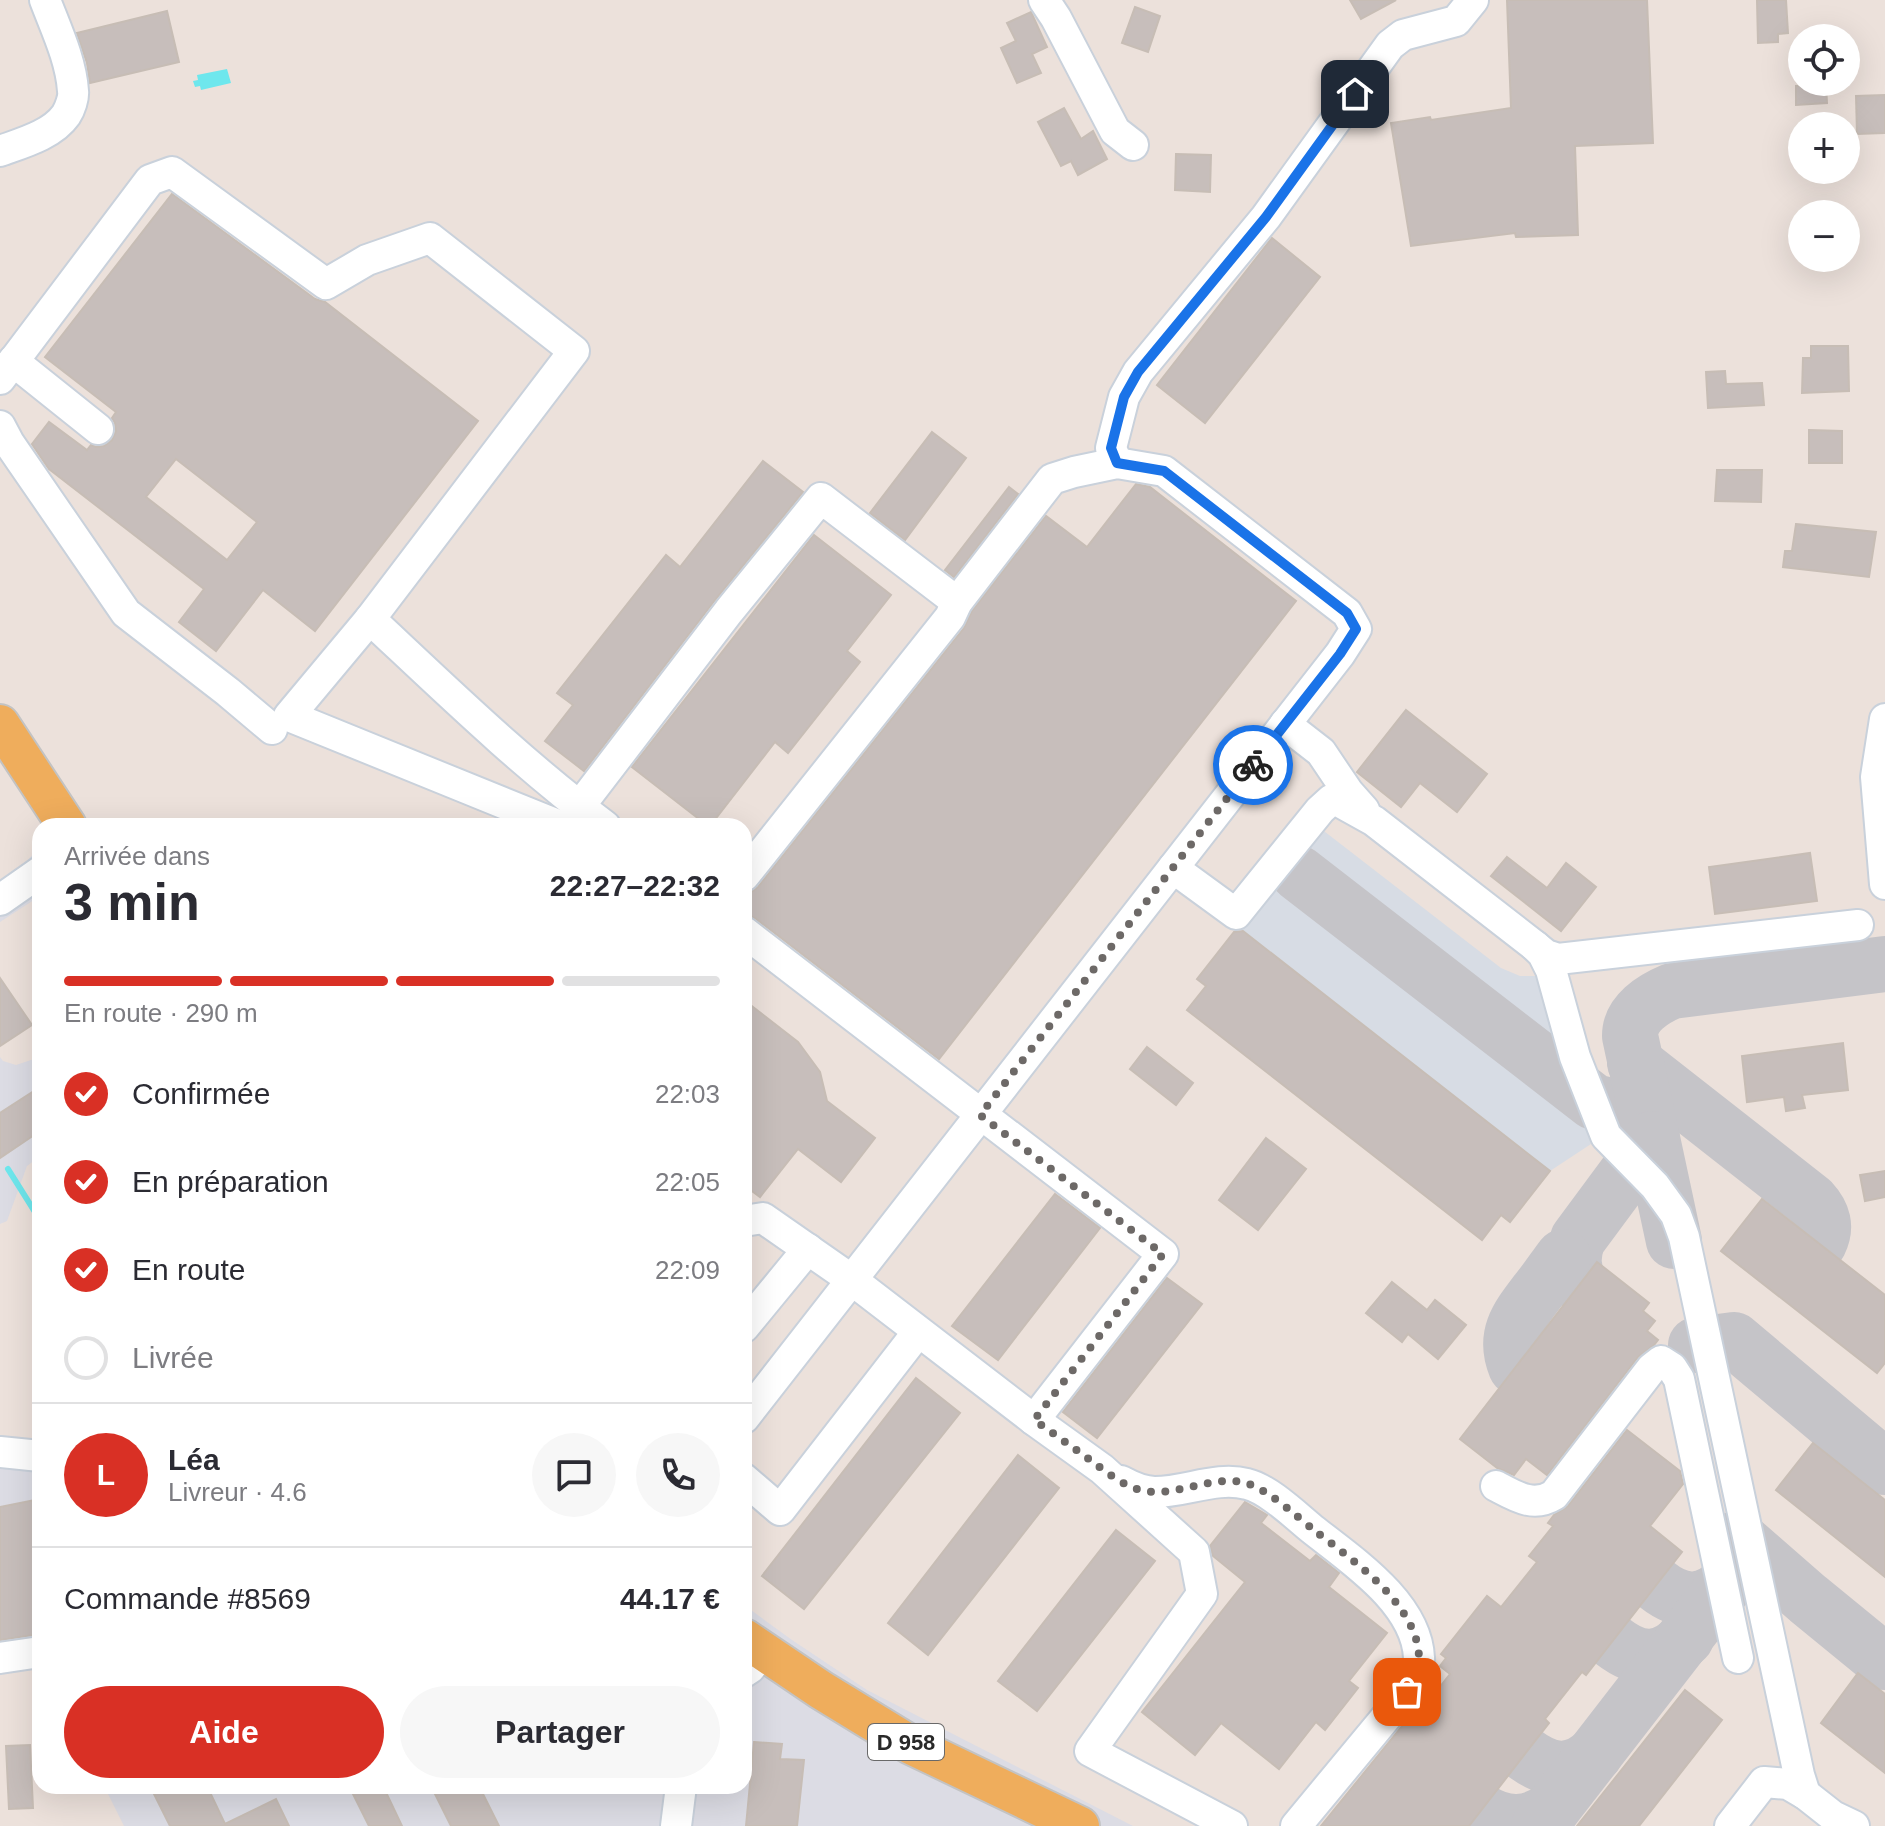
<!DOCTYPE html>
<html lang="fr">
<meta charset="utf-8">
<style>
:root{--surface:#fff;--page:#f7f7f7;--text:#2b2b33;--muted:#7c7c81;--line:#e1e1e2;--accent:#d93025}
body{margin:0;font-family:Arial,sans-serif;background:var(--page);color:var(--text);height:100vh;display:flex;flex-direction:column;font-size:30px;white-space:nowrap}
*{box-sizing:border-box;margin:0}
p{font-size:26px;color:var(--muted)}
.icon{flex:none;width:44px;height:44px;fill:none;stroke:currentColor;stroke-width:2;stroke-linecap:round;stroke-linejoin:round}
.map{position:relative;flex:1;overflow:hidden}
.details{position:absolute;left:32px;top:818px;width:720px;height:976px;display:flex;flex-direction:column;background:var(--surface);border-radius:24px;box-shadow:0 8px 32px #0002}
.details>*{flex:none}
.controls{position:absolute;left:1788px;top:24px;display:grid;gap:16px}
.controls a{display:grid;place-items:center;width:72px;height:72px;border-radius:50%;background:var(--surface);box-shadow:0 8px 32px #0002;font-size:40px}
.pin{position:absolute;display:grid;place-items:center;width:68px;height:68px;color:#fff;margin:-34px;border-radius:16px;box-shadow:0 4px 12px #0006}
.courier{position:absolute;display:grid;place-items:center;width:80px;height:80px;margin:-40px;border:6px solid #1a73e8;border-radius:50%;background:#fff;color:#222;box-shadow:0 2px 10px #0007}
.overview em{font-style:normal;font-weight:800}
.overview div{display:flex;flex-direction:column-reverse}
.overview{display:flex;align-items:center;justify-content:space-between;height:136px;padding:0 32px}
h1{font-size:52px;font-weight:800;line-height:60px}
.bar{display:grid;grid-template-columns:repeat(4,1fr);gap:12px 8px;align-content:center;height:96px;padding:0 32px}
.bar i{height:10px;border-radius:6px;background:var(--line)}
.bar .selected{background:var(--accent)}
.bar p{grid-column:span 4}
.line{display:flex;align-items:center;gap:20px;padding:0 32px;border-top:2px solid var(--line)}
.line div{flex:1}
.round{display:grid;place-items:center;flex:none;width:84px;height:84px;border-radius:42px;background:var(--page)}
ol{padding:0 32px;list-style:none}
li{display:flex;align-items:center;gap:24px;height:88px}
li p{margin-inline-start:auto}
li .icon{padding:8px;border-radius:50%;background:var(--accent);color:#fff;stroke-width:4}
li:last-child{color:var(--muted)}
li i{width:44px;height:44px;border:4px solid var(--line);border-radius:50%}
.button{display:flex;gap:16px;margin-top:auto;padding:16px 32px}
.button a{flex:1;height:92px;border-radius:48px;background:var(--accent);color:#fff;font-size:32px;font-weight:800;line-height:92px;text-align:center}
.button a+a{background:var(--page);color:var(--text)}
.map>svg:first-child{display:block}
.industrial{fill:#dcdce4}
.airport{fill:#d7dce4}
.water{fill:#6ee7ed}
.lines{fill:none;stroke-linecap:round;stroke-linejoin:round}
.stream{stroke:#6ee7ed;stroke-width:6}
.taxiway{stroke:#c5c4c8;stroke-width:56}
.building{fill:#c7bebb;stroke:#c7bdb5;stroke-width:2;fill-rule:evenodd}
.minor-casing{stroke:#c9d1db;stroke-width:34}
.major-casing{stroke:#c3c3c3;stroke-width:42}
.minor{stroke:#fff;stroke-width:30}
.major{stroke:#efad5c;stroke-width:38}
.done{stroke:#6d6967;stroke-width:8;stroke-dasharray:0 14.4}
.route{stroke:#1a73e8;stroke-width:10}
.labels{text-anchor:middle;stroke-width:8;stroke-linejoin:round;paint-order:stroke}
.shield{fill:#fff;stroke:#696969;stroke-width:2}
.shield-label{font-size:22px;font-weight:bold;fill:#292929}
</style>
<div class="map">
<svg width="1885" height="1826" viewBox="0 0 1885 1826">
<rect width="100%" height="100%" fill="#ece1db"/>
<g class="industrial">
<polygon points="40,847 40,896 0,922 0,887 6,883"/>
<polygon points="0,1057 3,1061 16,1065 40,1057 40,1156 27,1166 7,1221 0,1224"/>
<polygon points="0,1444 40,1449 40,1663 0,1670"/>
<polygon points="744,1605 792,1640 867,1690 1133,1826 124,1826 104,1786 744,1786"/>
</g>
<polygon class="airport" points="1320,828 1501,968 1520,976 1537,976 1591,1144 1550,1171 1238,927"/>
<polygon class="water" points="227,69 231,83 201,90 200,86 195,87 193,81 198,80 197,75"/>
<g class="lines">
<polyline class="stream" points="8,1169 40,1220"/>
<g class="taxiway">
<polyline points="1298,873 1594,1102 1638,1112"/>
<path d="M1635,1063L1811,1201C1823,1214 1827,1227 1819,1243"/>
<path d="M1674,1241L1630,1036C1630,1013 1653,999 1672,991L1885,964"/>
<path d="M1580,1284C1572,1269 1572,1255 1578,1239L1652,1139"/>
<polyline points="1696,1345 1734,1340 1885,1467"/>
<path d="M1516,1367C1503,1335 1518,1317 1537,1292C1546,1281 1554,1269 1563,1257"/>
<polyline points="1738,1538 1808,1599 1885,1662"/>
<path d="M1657,1585C1681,1604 1704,1605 1727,1583"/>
<path d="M1612,1641C1639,1662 1661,1663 1686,1638"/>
<path d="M1525,1754C1549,1772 1572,1775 1595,1754"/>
<path d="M1481,1811C1505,1826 1529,1826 1552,1809"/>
<path d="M1539,1826L1727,1583C1738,1568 1741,1557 1738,1538"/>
</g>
</g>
<g class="building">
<polygon points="1350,0 1396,0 1361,19"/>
<polygon points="1507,0 1647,0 1653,143 1575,146 1578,235 1516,237 1515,233 1411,246 1391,123 1430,117 1431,120 1511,108"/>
<polygon points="1757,0 1786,0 1788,33 1778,34 1778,42 1758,43"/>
<polygon points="1135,7 1160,16 1148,52 1122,43"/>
<polygon points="167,11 179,62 90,83 87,63 77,33"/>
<polygon points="1031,12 1047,47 1032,54 1041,73 1017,83 1001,48 1016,41 1007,23"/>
<polygon points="1826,85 1827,103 1796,105 1796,86"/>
<polygon points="1885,95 1885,133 1857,134 1856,96"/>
<polygon points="1064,108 1081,139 1093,131 1107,159 1078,175 1071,161 1061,166 1038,122"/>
<polygon points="1176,154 1211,155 1210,192 1175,190"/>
<path d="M172,194L315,299L325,302L478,421L315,631L263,590L216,651L179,622L204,589L49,469L32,444L49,422L87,450L91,445L96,447L104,446L112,440L116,431L115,423L112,418L116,412L45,357ZM176,459L257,522L227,560L146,497Z"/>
<polygon points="1272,238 1320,277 1205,423 1157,385"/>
<polygon points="1811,346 1848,346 1849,391 1802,393 1803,358 1811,358"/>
<polygon points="1725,371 1726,384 1762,383 1764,405 1708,408 1706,372"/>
<polygon points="1809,430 1842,431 1842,463 1809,463"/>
<polygon points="932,432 966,458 905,540 870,513"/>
<polygon points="763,461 803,492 715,600 584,771 545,741 573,705 557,693 666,555 680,567"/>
<polygon points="1717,470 1762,470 1761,502 1715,501"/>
<polygon points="1136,484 1150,487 1296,601 939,1059 755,918 744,914 744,900 750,893 758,887 964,628 972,611 1046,516 1087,547"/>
<polygon points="1009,487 1018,494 954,577 945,570"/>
<polygon points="1796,524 1876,532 1869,577 1783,567 1785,551 1792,551"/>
<polygon points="814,535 891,595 847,651 860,662 788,753 775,742 710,826 708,826 632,767"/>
<polygon points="1406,710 1487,774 1457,812 1420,783 1401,807 1357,772"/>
<polygon points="1810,853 1817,901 1715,914 1709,867"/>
<polygon points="1507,857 1547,888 1566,863 1596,887 1561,931 1491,876"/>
<polygon points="1243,931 1550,1171 1510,1222 1501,1215 1482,1240 1187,1010 1206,986 1197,979 1234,932"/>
<polygon points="0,978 32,1025 0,1046"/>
<polygon points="744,1000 798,1042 820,1072 827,1101 875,1138 841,1182 798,1149 760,1197 744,1185"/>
<polygon points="1843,1043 1848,1090 1802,1095 1805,1108 1786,1111 1784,1097 1747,1102 1742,1056"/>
<polygon points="1147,1047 1193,1083 1176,1105 1130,1069"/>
<polygon points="40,1087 40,1131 0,1158 0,1113"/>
<polygon points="1266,1138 1306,1169 1258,1230 1219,1200"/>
<polygon points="1885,1171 1885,1197 1865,1201 1860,1175"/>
<polygon points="1055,1194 1100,1228 998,1360 952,1326"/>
<polygon points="1762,1199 1885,1295 1885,1363 1877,1373 1721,1251"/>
<polygon points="1597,1262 1649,1303 1643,1311 1655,1321 1647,1331 1658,1340 1654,1345 1638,1357 1547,1475 1526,1459 1514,1475 1497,1468 1460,1439"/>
<polygon points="1167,1278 1202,1304 1097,1438 1063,1412"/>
<polygon points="1392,1282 1427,1310 1435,1300 1466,1325 1438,1359 1408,1334 1402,1342 1366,1313"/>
<polygon points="916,1378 960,1413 804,1609 762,1576"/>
<polygon points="1627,1430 1680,1471 1683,1484 1650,1526 1682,1552 1586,1675 1582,1672 1545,1719 1549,1723 1469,1826 1321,1826 1424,1699 1428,1702 1450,1674 1440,1666 1446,1658 1441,1654 1487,1596 1501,1607 1537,1562 1529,1556 1553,1526 1548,1523 1554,1515 1568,1506"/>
<polygon points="1813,1443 1885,1500 1885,1577 1776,1490"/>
<polygon points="1018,1455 1059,1488 928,1655 888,1623"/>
<polygon points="40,1499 40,1634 0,1640 0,1507"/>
<polygon points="1245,1502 1267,1515 1261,1523 1310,1561 1316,1555 1339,1573 1329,1587 1387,1633 1349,1681 1358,1688 1325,1730 1316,1722 1279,1769 1221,1723 1195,1755 1142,1712 1245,1582 1213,1556 1210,1546"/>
<polygon points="1116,1530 1155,1561 1037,1711 998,1681"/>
<polygon points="1858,1673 1885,1694 1885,1773 1821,1723"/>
<polygon points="1685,1690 1722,1720 1639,1826 1577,1826"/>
<polygon points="754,1742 782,1744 780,1759 804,1760 797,1826 746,1826"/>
<polygon points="30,1745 33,1808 9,1809 6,1746"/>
<polygon points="150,1786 207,1786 225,1824 276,1799 289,1826 170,1826"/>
<polygon points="349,1786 383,1786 402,1826 369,1826"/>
<polygon points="431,1786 479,1786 499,1826 451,1826"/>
</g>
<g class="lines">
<defs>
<g id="minor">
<polyline points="1044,0 1056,18 1115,131 1133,145"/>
<path d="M0,151C22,143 52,135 66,115C70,109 74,97 73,91C71,60 56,29 45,0"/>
<polyline points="13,361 98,429"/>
<polyline points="0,379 150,180 172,172 326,284 367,260 430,238 574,351 370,619 289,716 560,826"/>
<polyline points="0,426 9,443 126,613 228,692 272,729"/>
<polyline points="1117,463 1111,448 1124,397 1138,372 1266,217 1390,45 1403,35 1456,21 1473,0"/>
<path d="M370,619C447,691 521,763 605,826"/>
<polyline points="1885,719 1876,777 1885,884"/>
<polyline points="1285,724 1321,752 1348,792 1364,810"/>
<polyline points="579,807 729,611 821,498 957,602"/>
<polyline points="1173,868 1236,914 1320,810 1331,800 1338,801 1374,821 1535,946 1543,954 1551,970 1575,1057 1606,1136 1655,1186 1676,1215 1684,1237 1799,1775 1805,1794"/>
<polyline points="744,876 950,617 957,602 1052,479 1074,472 1117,463 1164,471 1347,613 1356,629 1340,654 744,1418"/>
<polyline points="0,900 40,872"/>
<polyline points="744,932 1163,1254 1034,1420"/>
<polyline points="1535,946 1546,955 1558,959 1858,925"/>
<polyline points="744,1221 763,1218 852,1280 1034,1420 1102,1469 1194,1552 1202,1594 1090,1751 1232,1826"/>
<polyline points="744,1327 808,1249"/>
<polyline points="0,1452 40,1456"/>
<polyline points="744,1479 780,1510 918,1332"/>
<path d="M1121,1481C1132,1487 1143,1492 1155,1492C1186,1492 1217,1476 1247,1484C1268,1489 1295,1515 1312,1529C1351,1560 1417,1603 1419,1658C1420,1670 1413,1682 1407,1692L1296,1826"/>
<path d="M1496,1486C1515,1496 1533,1508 1554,1495L1652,1368L1661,1361L1672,1368L1679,1379L1738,1658"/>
<polyline points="0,1658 40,1652"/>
<polyline points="744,1672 750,1668 763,1652"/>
<polyline points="676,1826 681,1786"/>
<polyline points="1730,1826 1764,1782 1788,1784 1805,1794 1833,1816 1854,1826"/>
</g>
<g id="major">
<polyline points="0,724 67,826"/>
<polyline points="744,1638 821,1690 911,1745 1080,1826"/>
</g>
</defs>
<use href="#minor" class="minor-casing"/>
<use href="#major" class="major-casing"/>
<use href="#minor" class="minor"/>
<use href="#major" class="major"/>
</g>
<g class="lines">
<path class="done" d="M1253,765L980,1115L1163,1254L1034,1420C1054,1434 1074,1448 1094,1463C1108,1473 1123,1486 1141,1490C1176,1499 1214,1472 1249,1484C1271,1492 1296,1516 1314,1530C1352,1560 1418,1604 1419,1658C1420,1670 1413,1682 1407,1692"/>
<polyline class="route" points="1253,765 1340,654 1356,629 1347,613 1164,471 1117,463 1111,448 1124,397 1138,372 1266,217 1355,94"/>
</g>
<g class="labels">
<rect class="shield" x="868" y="1724" width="76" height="36" rx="6"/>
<g class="shield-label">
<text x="906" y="1750">D 958</text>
</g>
</g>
</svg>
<div class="controls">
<a><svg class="icon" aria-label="locate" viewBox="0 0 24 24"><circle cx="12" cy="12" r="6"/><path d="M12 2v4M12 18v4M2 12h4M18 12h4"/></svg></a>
<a>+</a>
<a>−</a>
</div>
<div class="pin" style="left:1407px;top:1692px;background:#ea580c"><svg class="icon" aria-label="bag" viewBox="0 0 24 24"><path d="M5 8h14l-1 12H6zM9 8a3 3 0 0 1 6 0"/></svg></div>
<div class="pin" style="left:1355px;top:94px;background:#1f2937"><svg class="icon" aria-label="home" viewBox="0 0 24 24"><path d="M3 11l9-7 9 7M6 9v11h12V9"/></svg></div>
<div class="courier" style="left:1253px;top:765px"><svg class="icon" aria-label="bike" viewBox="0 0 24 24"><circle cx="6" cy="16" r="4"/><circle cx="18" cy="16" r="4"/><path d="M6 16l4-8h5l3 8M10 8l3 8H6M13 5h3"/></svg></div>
<section class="details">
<div class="overview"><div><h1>3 min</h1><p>Arrivée dans</p></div><em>22:27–22:32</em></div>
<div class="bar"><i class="selected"></i><i class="selected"></i><i class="selected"></i><i></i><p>En route · 290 m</p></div>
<ol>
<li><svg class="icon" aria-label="check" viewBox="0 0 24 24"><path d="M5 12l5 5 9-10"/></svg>Confirmée<p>22:03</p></li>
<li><svg class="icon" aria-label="check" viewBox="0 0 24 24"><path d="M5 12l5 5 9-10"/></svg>En préparation<p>22:05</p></li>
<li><svg class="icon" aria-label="check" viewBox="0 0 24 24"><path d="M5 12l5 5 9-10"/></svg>En route<p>22:09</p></li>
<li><i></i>Livrée</li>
</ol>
<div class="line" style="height:144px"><b class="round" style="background:var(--accent);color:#fff">L</b><div><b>Léa</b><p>Livreur · 4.6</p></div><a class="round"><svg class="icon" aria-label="chat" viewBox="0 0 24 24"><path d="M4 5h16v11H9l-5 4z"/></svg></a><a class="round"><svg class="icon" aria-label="phone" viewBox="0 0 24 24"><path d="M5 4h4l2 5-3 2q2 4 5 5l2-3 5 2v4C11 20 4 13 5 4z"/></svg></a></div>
<div class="line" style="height:104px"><div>Commande #8569</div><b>44.17 €</b></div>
<div class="button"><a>Aide</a><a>Partager</a></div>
</section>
</div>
